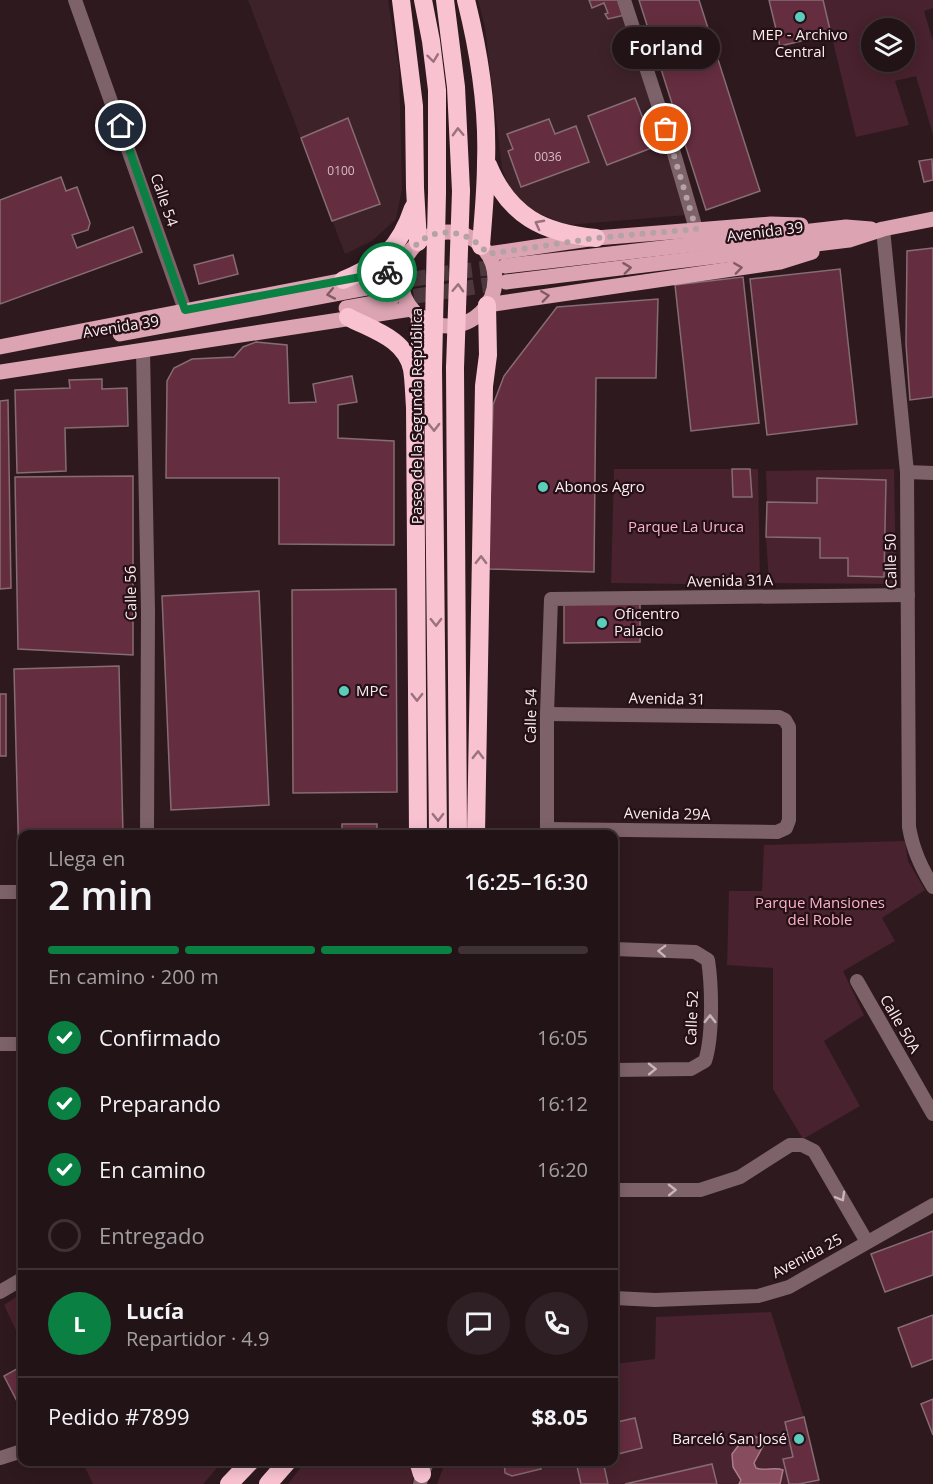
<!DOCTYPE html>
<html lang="es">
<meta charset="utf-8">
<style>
:root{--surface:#221317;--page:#2e2024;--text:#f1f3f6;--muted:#a29ea1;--line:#3f3236;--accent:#0b8043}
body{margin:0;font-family:"Open Sans",sans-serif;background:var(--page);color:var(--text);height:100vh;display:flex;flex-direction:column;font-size:22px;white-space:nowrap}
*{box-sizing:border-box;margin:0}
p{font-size:20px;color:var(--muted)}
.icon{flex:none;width:33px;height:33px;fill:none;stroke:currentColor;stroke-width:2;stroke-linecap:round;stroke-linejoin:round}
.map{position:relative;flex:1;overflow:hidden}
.details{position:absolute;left:18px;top:830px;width:600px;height:636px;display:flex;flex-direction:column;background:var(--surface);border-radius:12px;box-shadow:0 3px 15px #0003,0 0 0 2px var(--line)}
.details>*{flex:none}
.tools{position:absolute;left:861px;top:18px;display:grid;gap:12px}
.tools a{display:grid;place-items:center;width:54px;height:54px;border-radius:50%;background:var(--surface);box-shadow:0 3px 15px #0003,0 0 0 2px var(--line);font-size:30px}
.pin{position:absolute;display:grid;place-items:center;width:51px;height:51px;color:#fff;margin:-26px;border:3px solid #fff;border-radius:50%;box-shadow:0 2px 6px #0007}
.courier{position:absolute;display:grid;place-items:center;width:60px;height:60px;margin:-30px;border:4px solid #0b8043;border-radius:50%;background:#fff;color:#222;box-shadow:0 2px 8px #0007}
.bubble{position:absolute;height:42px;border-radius:21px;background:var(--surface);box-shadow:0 3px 15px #0003,0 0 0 2px var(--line);font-size:20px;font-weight:600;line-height:42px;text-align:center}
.headline em{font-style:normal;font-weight:600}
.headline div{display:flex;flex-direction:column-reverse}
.headline{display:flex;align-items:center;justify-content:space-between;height:102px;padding:0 30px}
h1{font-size:39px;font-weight:600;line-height:45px}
.bar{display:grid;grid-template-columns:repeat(4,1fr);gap:9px 6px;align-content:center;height:72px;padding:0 30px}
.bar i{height:8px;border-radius:4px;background:var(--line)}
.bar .current{background:var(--accent)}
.bar p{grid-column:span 4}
.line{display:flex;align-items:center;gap:15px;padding:0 30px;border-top:2px solid var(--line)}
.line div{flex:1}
.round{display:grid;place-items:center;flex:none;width:63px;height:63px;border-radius:32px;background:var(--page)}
ol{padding:0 30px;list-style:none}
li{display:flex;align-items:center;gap:18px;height:66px}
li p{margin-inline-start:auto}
li .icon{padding:6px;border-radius:50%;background:var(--accent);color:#fff;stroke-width:4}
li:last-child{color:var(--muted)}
li i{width:33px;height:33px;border:3px solid var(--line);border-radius:50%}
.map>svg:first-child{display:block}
.built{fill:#3e222a}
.green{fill:#48222e;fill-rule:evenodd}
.water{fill:#874c5e;stroke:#aa7c8a;stroke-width:1.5}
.building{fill:#652e40;stroke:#866c73;stroke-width:1.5}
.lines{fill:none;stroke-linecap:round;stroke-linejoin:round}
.major-tunnel{stroke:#4d383e;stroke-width:15;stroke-dasharray:15 8;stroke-linecap:butt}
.minor{stroke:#7d6269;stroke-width:14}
.major{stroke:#dca3b3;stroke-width:15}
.highway{stroke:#f9c2d1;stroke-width:18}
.highway-bridge{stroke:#f9c2d1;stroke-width:18}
.oneway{stroke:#99727d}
.oneway2{stroke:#805a64}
.oneway3{stroke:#c8b4b9}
.done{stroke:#b3a2a6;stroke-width:6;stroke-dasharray:0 10.8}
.route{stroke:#0b8043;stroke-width:8}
.poi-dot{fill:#5bcebb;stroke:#241016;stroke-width:2}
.labels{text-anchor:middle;stroke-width:4.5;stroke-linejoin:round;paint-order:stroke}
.number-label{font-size:12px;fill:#d5bcc3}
.poi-label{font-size:15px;fill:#faebef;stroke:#241016;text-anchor:start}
.street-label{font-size:15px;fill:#faebef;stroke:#241016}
.park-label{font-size:15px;fill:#fcb2c7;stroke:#241016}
</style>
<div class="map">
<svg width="933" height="1484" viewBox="0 0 933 1484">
<rect width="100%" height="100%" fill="#2e191f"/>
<g class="built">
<polygon points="248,0 388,0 399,68 402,189 396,219 372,241 345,254"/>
<polygon points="478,0 620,0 686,215 567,225 529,209 510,190 502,168 485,27"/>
</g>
<g class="green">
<path d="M823,0H933V8L924,11L933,41V135L916,76L895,81L909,125L856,137ZM872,28H904V62H872Z"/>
<polygon points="614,469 758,469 760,585 611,583"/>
<polygon points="894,469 896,584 769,583 766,537 820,538 848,558 848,576 884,577 886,480 818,478 817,503 767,502 766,471"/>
<polygon points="905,841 908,861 925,890 882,918 895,941 843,971 864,1015 824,1041 860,1106 803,1139 773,1089 773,968 727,965 729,891 762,891 764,845"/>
<polygon points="22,1293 22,1343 4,1305"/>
<polygon points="771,1312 804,1417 820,1484 437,1484 446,1461 614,1461 614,1364 655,1359 656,1317"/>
<polygon points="82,1461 223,1461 203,1484 93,1484"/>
<polygon points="306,1461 409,1461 414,1472 412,1484 288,1484"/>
</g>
<path class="water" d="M754,1436L759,1438L763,1446L754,1463L756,1468C765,1472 774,1466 783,1470L780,1484H739L741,1480L733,1467L732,1454L741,1442Z"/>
<g class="building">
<polygon points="589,0 619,0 625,15 608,19 605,14 608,13 604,3 592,8"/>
<polygon points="639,0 699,0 760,191 706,210"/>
<polygon points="769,0 823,0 831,34 780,46"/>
<polygon points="635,98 654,147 607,165 588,116"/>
<polygon points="348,118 380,204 332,221 301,138"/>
<polygon points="549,119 555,134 576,126 589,162 521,187 508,151 513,149 507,134"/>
<polygon points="932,159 933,180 924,182 919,161"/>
<polygon points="61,177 66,191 77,187 90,223 88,230 72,235 77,248 133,227 142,252 0,304 0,200"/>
<polygon points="933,248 933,397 910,400 906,344 907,251"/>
<polygon points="233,255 238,274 199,284 194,265"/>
<polygon points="840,269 857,424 767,435 750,279"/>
<polygon points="743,277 759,423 691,431 675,285"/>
<polygon points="658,299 656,378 596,378 594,572 488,569 493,405 504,376 557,307"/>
<polygon points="256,342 287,345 289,403 316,402 313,384 352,376 357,402 338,405 338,438 394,441 394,545 279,544 279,478 166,478 167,381 174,368 192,359 234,357 243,347"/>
<polygon points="102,379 102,389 127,388 128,426 65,428 66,471 17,473 15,390 70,388 69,380"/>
<polygon points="8,400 11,588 0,589 0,401"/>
<polygon points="732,469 750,469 752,497 733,497"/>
<polygon points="133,476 133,655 18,649 15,477"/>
<polygon points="817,478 886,480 884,577 848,576 848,558 820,558 820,538 766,537 767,502 817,503"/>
<polygon points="396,589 397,792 293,793 292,590"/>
<polygon points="259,591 269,805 171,810 162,596"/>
<polygon points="640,603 640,642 564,643 564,604"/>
<polygon points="119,666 123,834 22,834 22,866 19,866 14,669"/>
<rect x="0" y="694" width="6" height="62"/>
<rect x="342" y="824" width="35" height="10"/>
<polygon points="933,1231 933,1275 885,1292 871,1254"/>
<polygon points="933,1315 933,1359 912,1367 898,1328"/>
<polygon points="615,1360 619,1379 614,1380 614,1361"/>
<polygon points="22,1366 22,1411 4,1376"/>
<polygon points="933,1399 933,1435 921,1404"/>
<polygon points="614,1407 617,1422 635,1418 642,1448 614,1455"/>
<polygon points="804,1417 819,1480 799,1484 789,1484 783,1459 793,1457 785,1422"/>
<polygon points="504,1461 539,1461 541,1469 512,1476 505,1473"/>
<polygon points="551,1461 603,1461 608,1484 581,1484 576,1462 552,1467"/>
<polygon points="712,1464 717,1484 625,1484"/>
</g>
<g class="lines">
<g class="major-tunnel">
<polyline points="389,284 447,273 505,266"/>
<polyline points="391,300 506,282"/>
</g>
<g class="minor">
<polyline points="75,0 185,310"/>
<polyline points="624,0 673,150 696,229"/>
<path d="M883,229L907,472L909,827C913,850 921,867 933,887"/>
<polyline points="143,351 148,611 147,834"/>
<polyline points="907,472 933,473"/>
<polyline points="547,829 777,832 786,828 789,820 789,727 785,720 779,717 547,714"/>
<polyline points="547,834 547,714 551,599 908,595"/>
<polyline points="0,892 22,892"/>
<path d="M614,949L695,952L708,960C712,986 713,1037 705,1061L691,1069L614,1070"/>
<polyline points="857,981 933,1114"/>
<polyline points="0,1044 22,1044"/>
<polyline points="614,1190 700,1190 740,1177 790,1145 802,1145 814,1151 867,1242"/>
<polyline points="0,1292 22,1279"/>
<polyline points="614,1298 655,1300 758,1296 789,1287 933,1205"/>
<polyline points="0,1458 22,1451"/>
<polyline points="420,1484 422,1474 428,1461"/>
</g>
<g class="major">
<circle cx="448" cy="279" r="47"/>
<polyline points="488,254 596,238 771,224 801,225"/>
<polyline points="505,266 846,227 871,229"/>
<polyline points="506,282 849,240 883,229 933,219"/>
<polyline points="487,305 780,262 812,252"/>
<polyline points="346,308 391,300"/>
<polyline points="120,334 389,284"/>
<polyline points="0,347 401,269"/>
<polyline points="0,372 411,309"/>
</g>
<g class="highway">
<polyline points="401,0 414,106 415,188 418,242"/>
<polyline points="423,0 431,41 437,90 437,193"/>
<polyline points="445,0 456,87 461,191"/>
<path d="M466,0C479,52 488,108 486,162C486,190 483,218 481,246"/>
<path d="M488,165C509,216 543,233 596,238"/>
<path d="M343,280C381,265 400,247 413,208"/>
<path d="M348,317C372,330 405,338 412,369C414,381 414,395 415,407L418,834"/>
<polyline points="433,368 438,834"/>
<polyline points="455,368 458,834"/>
<polyline points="417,375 420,318"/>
<polyline points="476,834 484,386 488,355 487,305"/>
<polyline points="418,1461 422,1474"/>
<polyline points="229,1484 251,1461"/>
<polyline points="268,1484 288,1461"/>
</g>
<g class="highway-bridge">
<polyline points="433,368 437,193"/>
<polyline points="455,368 461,191"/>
</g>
</g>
<defs><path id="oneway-chevron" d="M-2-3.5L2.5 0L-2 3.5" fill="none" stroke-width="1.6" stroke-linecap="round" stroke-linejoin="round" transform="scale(1.5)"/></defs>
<g class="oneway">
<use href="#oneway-chevron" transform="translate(433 58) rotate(83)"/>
<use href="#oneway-chevron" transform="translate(458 132) rotate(-92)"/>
<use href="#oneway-chevron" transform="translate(539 224) rotate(-152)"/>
<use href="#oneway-chevron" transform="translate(458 288) rotate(-88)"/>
<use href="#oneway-chevron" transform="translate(434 427) rotate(89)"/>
<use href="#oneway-chevron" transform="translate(481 560) rotate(-89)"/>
<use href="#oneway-chevron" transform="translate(436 622) rotate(89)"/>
<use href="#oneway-chevron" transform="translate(417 697) rotate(90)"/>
<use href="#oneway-chevron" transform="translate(478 755) rotate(-89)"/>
<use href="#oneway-chevron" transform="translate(438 817) rotate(89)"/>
</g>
<g class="oneway2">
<use href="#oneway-chevron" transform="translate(627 268) rotate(-7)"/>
<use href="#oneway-chevron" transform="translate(738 268) rotate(-8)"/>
<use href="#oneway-chevron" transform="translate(331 294) rotate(169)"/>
<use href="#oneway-chevron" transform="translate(545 296) rotate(-8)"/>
</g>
<g class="oneway3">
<use href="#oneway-chevron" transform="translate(662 951) rotate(-178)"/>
<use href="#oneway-chevron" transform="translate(710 1019) rotate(-89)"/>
<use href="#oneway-chevron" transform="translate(652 1069) rotate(-1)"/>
<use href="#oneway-chevron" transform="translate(672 1190) rotate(-1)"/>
<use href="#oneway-chevron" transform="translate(841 1197) rotate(60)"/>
</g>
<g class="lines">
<path class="done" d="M387,272L401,269C416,227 460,220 488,254L596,238L696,229L666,129"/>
<polyline class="route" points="121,126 185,310 387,272"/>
</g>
<g class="poi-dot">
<circle cx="800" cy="17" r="6"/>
<circle cx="543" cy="487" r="6"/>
<circle cx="602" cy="623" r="6"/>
<circle cx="344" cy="691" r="6"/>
<circle cx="799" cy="1439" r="6"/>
</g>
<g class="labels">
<g class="number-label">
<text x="548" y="161">0036</text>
<text x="341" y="175">0100</text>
</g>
<g class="poi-label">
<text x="800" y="40" text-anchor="middle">MEP - Archivo<tspan x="800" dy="17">Central</tspan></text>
<text x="555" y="492">Abonos Agro</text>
<text x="614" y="619">Oficentro<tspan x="614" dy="17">Palacio</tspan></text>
<text x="356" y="696">MPC</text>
<text x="787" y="1444" text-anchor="end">Barceló San José</text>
</g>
<g class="street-label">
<text transform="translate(164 200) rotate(71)" y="5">Calle 54</text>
<text transform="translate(765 232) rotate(-7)" y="5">Avenida 39</text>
<text transform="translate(121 327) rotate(-9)" y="5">Avenida 39</text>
<text transform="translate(417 416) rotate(-90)" y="5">Paseo de la Segunda República</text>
<text transform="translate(891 561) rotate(-91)" y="5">Calle 50</text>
<text transform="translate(730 581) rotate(-1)" y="5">Avenida 31A</text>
<text transform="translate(131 593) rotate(-91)" y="5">Calle 56</text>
<text transform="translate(667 699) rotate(1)" y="5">Avenida 31</text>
<text transform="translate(531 716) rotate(-89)" y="5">Calle 54</text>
<text transform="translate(667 814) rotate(1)" y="5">Avenida 29A</text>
<text transform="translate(692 1018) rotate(-88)" y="5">Calle 52</text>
<text transform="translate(900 1024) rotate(60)" y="5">Calle 50A</text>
<text transform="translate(807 1256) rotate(-28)" y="5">Avenida 25</text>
</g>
<g class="park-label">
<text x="686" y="532">Parque La Uruca</text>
<text x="820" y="908">Parque Mansiones<tspan x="820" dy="17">del Roble</tspan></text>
</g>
</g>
</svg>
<div class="tools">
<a><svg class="icon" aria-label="layers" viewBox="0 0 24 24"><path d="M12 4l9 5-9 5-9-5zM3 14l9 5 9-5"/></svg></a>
</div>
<div class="pin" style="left:666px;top:129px;background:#ea580c"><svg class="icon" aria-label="bag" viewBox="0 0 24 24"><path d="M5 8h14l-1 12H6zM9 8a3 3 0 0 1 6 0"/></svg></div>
<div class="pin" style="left:121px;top:126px;background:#1f2937"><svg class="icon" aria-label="home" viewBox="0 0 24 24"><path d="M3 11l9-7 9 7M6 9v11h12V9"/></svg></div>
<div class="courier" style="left:387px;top:272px"><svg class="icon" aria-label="bike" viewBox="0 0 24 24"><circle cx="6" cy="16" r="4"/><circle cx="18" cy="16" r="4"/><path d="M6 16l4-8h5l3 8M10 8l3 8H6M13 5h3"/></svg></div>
<div class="bubble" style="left:612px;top:27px;width:108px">Forland</div>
<section class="details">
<div class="headline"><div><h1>2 min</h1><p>Llega en</p></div><em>16:25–16:30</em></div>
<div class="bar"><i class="current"></i><i class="current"></i><i class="current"></i><i></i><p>En camino · 200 m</p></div>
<ol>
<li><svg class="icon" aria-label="check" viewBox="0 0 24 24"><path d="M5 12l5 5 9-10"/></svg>Confirmado<p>16:05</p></li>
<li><svg class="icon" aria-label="check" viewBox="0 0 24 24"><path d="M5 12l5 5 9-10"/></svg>Preparando<p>16:12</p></li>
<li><svg class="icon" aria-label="check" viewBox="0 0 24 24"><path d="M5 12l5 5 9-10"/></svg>En camino<p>16:20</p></li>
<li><i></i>Entregado</li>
</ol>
<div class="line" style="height:108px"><b class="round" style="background:var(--accent);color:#fff">L</b><div><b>Lucía</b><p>Repartidor · 4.9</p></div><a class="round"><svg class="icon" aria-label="chat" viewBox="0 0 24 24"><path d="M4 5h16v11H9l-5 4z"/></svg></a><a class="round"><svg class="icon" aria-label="phone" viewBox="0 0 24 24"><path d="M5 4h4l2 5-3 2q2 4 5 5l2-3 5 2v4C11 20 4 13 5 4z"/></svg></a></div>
<div class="line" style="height:78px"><div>Pedido #7899</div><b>$8.05</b></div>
</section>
</div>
